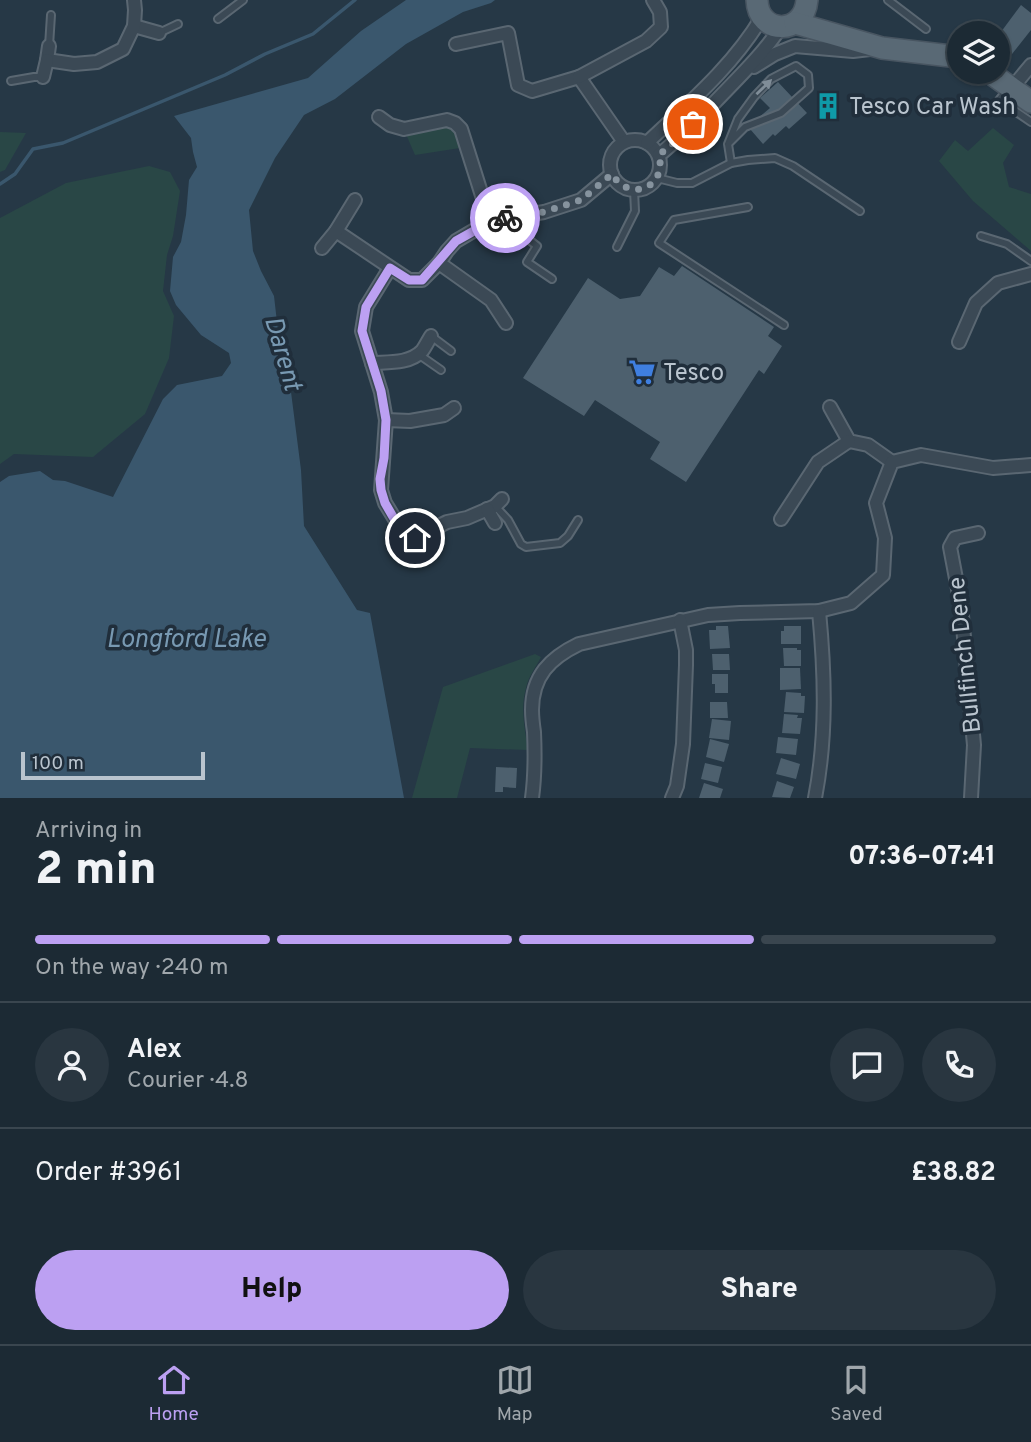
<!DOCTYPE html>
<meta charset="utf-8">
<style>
:root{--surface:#1c2a34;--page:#293640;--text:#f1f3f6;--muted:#a0a7ac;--line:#3a464f;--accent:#bca0f2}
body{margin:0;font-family:Overpass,sans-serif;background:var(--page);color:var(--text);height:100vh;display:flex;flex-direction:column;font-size:26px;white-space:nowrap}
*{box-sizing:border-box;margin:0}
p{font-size:23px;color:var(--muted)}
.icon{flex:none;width:38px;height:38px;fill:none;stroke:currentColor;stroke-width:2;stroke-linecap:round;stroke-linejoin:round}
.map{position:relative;height:798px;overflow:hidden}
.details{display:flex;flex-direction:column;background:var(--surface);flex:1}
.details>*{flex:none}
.tools{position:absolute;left:947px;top:21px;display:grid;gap:14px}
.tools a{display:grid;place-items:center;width:63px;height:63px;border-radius:50%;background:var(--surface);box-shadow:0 2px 5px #0004,0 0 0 2px var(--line);font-size:35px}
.scale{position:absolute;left:21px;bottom:18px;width:184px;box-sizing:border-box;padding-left:7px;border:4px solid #b9c4ce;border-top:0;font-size:19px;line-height:24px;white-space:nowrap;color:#b9c4ce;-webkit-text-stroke:5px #202e3b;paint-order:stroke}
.pin{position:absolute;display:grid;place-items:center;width:60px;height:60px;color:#fff;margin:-30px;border:4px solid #fff;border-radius:50%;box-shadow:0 2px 7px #0007}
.courier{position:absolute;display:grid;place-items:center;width:70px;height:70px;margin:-35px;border:5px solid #bca0f2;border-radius:50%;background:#fff;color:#222;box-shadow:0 2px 9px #0007}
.headline em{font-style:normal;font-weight:800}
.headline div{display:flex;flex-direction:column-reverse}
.headline{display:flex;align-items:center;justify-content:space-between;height:119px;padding:0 35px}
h1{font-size:46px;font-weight:800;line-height:52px}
.bar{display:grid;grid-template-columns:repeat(4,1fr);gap:10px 7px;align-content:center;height:84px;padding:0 35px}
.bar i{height:9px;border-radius:5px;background:var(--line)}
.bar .active{background:var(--accent)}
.bar p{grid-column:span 4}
.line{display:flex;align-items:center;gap:18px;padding:0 35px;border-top:2px solid var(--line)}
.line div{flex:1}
.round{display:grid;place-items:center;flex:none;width:74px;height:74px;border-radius:37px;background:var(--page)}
.button{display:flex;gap:14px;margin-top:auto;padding:14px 35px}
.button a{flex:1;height:80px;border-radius:42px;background:var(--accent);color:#111;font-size:28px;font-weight:800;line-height:80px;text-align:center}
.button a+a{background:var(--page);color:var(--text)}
.menu{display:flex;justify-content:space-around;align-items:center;height:98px;border-top:2px solid var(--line);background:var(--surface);font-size:19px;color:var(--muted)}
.menu a{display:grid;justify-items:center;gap:4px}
.menu .active{color:var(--accent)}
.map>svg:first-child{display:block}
.green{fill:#294746}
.water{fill:#3a576d}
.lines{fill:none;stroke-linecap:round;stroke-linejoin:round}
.stream{stroke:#3a576d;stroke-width:3.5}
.building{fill:#4d606e}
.lane-casing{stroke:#5a6772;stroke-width:10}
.street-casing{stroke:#5a6772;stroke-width:16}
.primary-casing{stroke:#485561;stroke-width:24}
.lane{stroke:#3b4955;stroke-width:6}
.street{stroke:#3b4955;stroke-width:12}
.primary{stroke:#596975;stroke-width:21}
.oneway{fill:#808d98}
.done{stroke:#86939e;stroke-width:7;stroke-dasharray:0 12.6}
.route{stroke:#bca0f2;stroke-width:9}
.labels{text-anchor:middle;stroke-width:7;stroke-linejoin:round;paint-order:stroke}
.poi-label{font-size:24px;fill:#b9c4ce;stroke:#202e3b;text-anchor:start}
.street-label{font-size:24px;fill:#b9c4ce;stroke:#202e3b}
.water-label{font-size:26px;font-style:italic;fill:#7899b2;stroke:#202e3b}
</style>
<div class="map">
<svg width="1031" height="798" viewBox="0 0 1031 798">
<rect width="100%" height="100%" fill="#263846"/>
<g class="green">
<polygon points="451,122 460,148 415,155 405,132"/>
<polygon points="993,128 1014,145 1003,163 1009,187 1031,194 1031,251 973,201 939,161 955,140 968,151"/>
<polygon points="0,132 26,133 5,170 0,172"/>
<polygon points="149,166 170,172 180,191 173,236 167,255 163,291 174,316 169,358 145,414 93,457 14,454 0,464 0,218 66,183"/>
<path d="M535,654L541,657C536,667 528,677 526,688C520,709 525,730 528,750L470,748L457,798H412L443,687Z"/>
</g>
<polygon class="water" points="406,0 495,0 491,3 463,12 406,44 335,99 304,115 275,158 249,210 253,251 261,271 274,296 278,331 286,353 301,470 304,526 357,610 370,613 404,798 0,798 0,482 9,476 40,471 53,480 65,481 113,497 163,399 177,385 222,376 231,363 229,353 201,335 176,305 170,291 173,257 181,242 186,215 189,180 197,167 193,152 191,138 174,116 308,78 361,31"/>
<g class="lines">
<polyline class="stream" points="0,184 15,174 33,149 63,143 225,75 265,54 313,34 355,0"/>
</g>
<g class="building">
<polygon points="1021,5 1031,13 1031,30 1012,54 998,43 998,36"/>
<polygon points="778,82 807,113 789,129 786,126 775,136 773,134 763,144 750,129 760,121 758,118 770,108 760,98"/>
<polygon points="826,92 838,100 828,115 820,110 825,102 822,99"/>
<polygon points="682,266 774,327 768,336 782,346 764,374 759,370 686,482 650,459 660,442 595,400 584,416 523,378 588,278 620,299 640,296 659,267 674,276"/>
<polygon points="716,626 728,626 730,648 710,649 709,630 716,630"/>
<polygon points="784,626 801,626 801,644 781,644 781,631 784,631"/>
<polygon points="783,648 797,648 797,650 801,650 801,666 784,666"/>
<polygon points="712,654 729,654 730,670 713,670"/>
<polygon points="780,668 800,668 801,689 780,690"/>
<polygon points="712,674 728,674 728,693 715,693 715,684 712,684"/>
<polygon points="786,692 801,693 801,696 805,696 804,713 784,712"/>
<polygon points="710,702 727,702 728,718 710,718"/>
<polygon points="784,714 798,715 797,718 802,718 800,734 782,733"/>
<polygon points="712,719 731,721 729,740 709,738"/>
<polygon points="778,737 798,739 796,755 776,753"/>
<polygon points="710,739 729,744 724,762 706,757"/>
<polygon points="781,758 800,764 796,779 776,774"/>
<polygon points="705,763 722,767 718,783 701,779"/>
<polygon points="496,767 517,768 516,788 503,787 503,792 495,792"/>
<polygon points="777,781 794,787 790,798 772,797"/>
<polygon points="704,783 723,789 720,798 699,798"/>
</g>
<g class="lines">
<defs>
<g id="lane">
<polyline points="888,0 926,29"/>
<polyline points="218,19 243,0"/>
<polyline points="159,33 178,24"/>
<polyline points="49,46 51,15"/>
<polyline points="11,81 34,77 43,77"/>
<polyline points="1007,90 999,100 1031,122"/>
<polyline points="728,144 745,127 781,113 809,88 808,75 796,66 771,79 754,97 738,119 728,144 731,163"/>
<polyline points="657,178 677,183 692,183 731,163 748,160 775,158 793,166 860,211"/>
<polyline points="748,207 674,220 659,243 784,325"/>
<polyline points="515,216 519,232 537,246 527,262 552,279"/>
<polyline points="981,236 1007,244 1031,261"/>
<polyline points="617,247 635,211 634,190"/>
<polyline points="431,336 451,351"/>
<polyline points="418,354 441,370"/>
<polyline points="495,506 508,520 521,544 526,547 560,543 568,536 578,520"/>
</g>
<g id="street">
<polyline points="134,26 159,33"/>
<polyline points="456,44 508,33 518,85 532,91 579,77 624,142"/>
<polyline points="49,46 47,60 74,64 97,62 123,49 134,26 135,10 134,0"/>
<polyline points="754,67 775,54 795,46 853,51 870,49"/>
<polyline points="43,77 47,60"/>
<polyline points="579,77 646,41 661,27 660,12 653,0"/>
<polyline points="1012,88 1031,65"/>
<polyline points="379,117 390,125 404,129 447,120 455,123 461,129 490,221"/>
<circle cx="635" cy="165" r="25"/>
<path d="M647,143C688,104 733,66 762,17"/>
<path d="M659,155C679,139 697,120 715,102C738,78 762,55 781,27"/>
<polyline points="336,231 409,280 422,280 439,263 447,251 456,241 490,221 544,212 581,200 612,174"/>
<polyline points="322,248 336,231 355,200"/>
<polyline points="439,263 491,300 506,323"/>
<polyline points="390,268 366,307 362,331 381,392 386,420 381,490 385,503 404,534 409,538 415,538 447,522 467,518 495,506 502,499"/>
<polyline points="959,342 976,303 998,283 1031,274"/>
<path d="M372,363C389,362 409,364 422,351C425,347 428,341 431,336"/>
<polyline points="830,407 849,441 868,445 892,462"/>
<polyline points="386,420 410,421 444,415 454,408"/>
<polyline points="487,509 495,523"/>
<polyline points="781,519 818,462 849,441"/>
<path d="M532,798C535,776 535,754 534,732C533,725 532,718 532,710C532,676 550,658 579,644L708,615L740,613L819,611L851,603L883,575L885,538L876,503L892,462L921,455L993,468L1031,465"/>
<polyline points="672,798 677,786 683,744 686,665 686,650 680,620"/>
<path d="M815,798C827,736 825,674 819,611"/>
<polyline points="971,798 974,745 961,605 950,547 955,538 978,533"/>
</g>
<g id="primary">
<path d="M757,0C758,35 804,36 807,0"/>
<polyline points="795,23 882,48 959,57"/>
<polyline points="989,72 1031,102"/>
</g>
</defs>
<use href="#lane" class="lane-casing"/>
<use href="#street" class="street-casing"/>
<use href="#primary" class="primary-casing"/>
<use href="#lane" class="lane"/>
<use href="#street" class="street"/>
<use href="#primary" class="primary"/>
</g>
<defs><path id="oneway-solid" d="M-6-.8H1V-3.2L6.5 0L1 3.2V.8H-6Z" transform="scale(1.75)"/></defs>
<use class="oneway" href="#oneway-solid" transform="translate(764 87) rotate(-44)"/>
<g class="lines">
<path class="done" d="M505,218L544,212L581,200L612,174C629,203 667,188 659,155L677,140L693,124"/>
<polyline class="route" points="415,538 409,538 400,529 385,503 381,490 380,479 384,458 386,420 381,391 362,331 366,307 390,268 409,280 422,280 456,241 490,222 505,218"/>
</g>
<defs>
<symbol id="building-bare" viewBox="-9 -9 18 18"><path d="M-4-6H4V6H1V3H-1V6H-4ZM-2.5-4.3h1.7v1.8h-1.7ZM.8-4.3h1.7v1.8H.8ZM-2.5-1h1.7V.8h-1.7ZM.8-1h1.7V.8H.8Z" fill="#0f9aa8" stroke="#202e3b" stroke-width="2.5" paint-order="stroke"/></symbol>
<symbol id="supermarket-bare" viewBox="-9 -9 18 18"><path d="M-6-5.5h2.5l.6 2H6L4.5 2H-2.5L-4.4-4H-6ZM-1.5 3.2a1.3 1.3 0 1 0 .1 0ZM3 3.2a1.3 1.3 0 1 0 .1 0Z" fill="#3f7fe0" stroke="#202e3b" stroke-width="2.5" paint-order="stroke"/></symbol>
</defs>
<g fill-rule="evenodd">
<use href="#building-bare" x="809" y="87" width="38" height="38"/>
<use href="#supermarket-bare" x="623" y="353" width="38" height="38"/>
</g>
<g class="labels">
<g class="poi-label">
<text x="849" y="114">Tesco Car Wash</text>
<text x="663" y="380">Tesco</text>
</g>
<g class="street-label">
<text transform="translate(964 655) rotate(-96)" y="8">Bullfinch Dene</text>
</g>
<g class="water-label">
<text transform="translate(284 353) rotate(74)" y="9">Darent</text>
<text x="186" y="647">Longford Lake</text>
</g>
</g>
</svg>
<div class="tools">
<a><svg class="icon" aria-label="layers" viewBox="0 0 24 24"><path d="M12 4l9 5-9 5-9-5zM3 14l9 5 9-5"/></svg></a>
</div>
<div class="scale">100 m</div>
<div class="pin" style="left:693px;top:124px;background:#ea580c"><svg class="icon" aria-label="bag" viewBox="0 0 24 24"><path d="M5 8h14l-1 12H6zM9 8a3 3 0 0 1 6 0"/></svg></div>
<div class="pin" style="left:415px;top:538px;background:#1f2937"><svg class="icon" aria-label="home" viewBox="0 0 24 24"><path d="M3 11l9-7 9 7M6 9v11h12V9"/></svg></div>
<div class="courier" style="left:505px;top:218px"><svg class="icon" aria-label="bike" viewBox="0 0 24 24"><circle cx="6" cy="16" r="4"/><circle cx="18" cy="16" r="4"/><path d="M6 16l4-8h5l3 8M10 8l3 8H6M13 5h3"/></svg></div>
</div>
<section class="details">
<div class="headline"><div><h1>2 min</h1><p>Arriving in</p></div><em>07:36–07:41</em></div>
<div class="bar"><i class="active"></i><i class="active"></i><i class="active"></i><i></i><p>On the way · 240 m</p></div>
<div class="line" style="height:126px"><a class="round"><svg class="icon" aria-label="person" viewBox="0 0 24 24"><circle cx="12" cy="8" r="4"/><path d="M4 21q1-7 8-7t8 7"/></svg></a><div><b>Alex</b><p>Courier · 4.8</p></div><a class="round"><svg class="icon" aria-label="chat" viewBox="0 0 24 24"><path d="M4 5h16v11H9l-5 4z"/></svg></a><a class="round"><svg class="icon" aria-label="phone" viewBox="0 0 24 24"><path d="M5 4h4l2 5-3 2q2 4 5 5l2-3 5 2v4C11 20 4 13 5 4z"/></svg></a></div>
<div class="line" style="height:91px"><div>Order #3961</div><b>£38.82</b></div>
<div class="button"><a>Help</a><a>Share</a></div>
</section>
<nav class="menu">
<a class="active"><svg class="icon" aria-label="home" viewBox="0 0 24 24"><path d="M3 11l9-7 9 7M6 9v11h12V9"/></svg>Home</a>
<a><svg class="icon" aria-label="map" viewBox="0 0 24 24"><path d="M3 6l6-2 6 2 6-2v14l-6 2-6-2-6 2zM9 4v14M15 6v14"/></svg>Map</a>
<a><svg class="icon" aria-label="saved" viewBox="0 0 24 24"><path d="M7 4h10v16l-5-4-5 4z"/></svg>Saved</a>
</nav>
